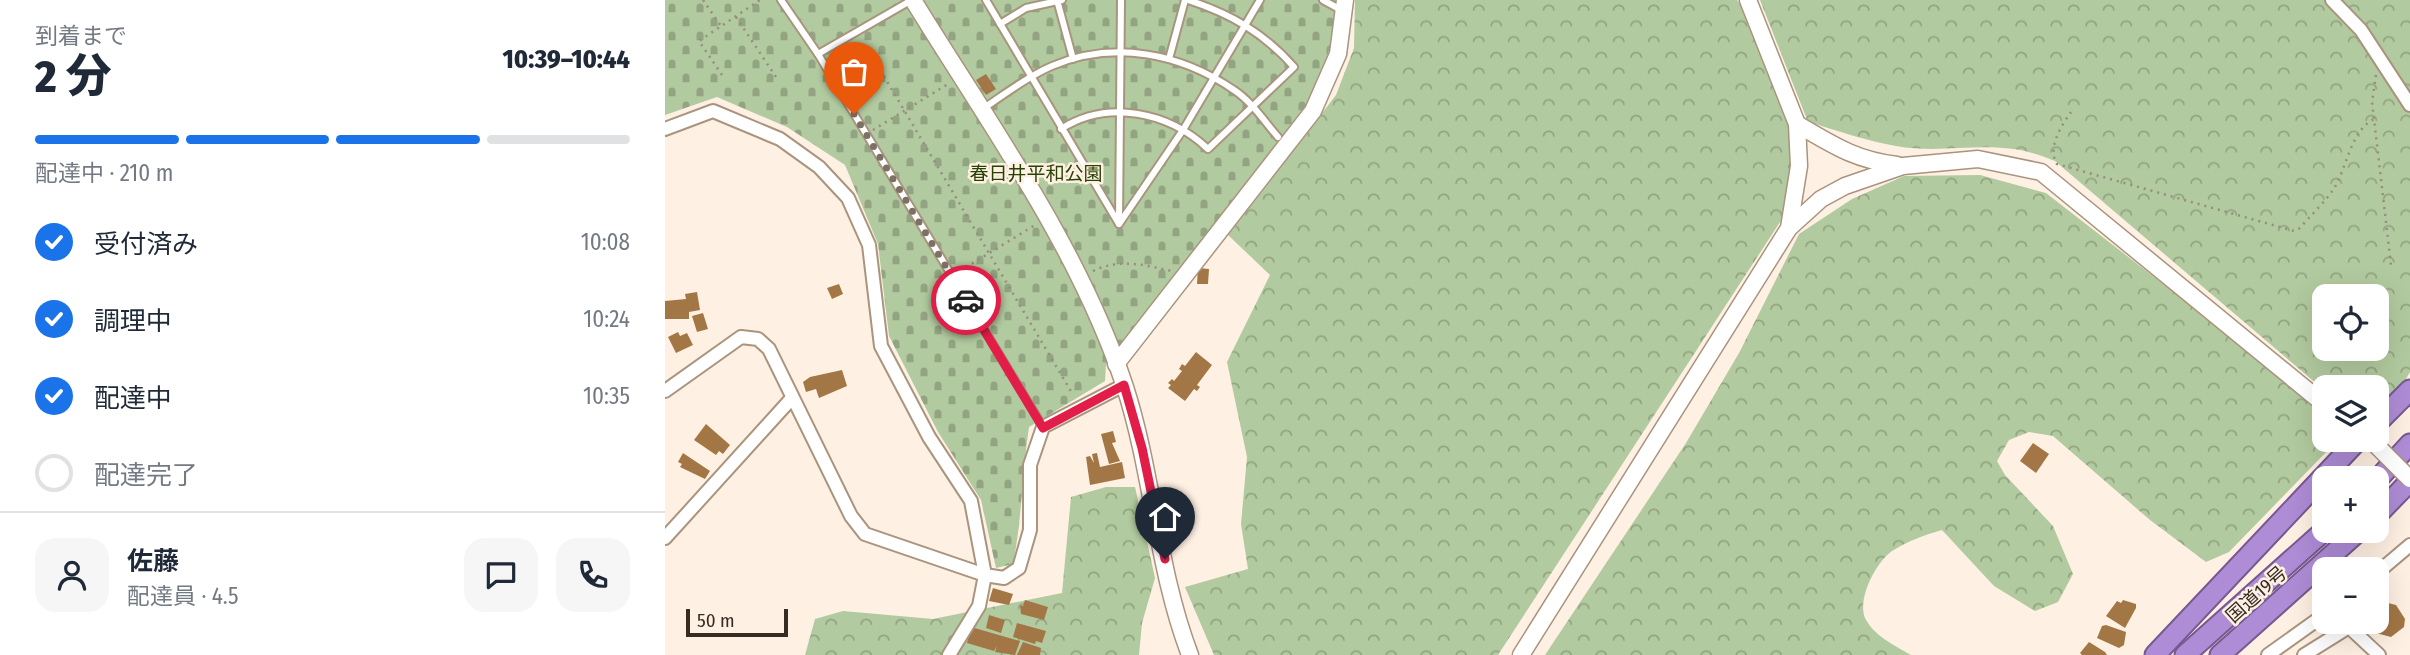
<!DOCTYPE html>
<html lang="ja">
<meta charset="utf-8">
<style>
:root{--surface:#fff;--page:#f6f6f7;--text:#1f2937;--muted:#747a83;--line:#e0e1e3;--accent:#1a73e8}
body{margin:0;font-family:"Fira Sans Condensed","Noto Sans JP",sans-serif;background:var(--page);color:var(--text);height:100vh;display:flex;flex-direction:column;font-size:26px;white-space:nowrap}
*{box-sizing:border-box;margin:0}
p{font-size:23px;color:var(--muted)}
.icon{flex:none;width:38px;height:38px;fill:none;stroke:currentColor;stroke-width:2;stroke-linecap:round;stroke-linejoin:round}
.map{position:relative;flex:1;overflow:hidden}
.sheet{display:flex;flex-direction:column;background:var(--surface);width:665px}
.sheet>*{flex:none}
.controls{position:absolute;left:1647px;top:284px;display:grid;gap:14px}
.controls a{display:grid;place-items:center;width:77px;height:77px;border-radius:14px;background:var(--surface);box-shadow:0 7px 28px #0002;font-size:35px}
.scale{position:absolute;left:21px;bottom:18px;width:102px;box-sizing:border-box;padding-left:7px;border:4px solid #352d24;border-top:0;font-size:19px;line-height:24px;white-space:nowrap;color:#352d24;-webkit-text-stroke:5px #fef0e2;paint-order:stroke}
.pin{position:absolute;display:grid;place-items:center;width:60px;height:60px;color:#fff;margin:-72px -30px;border-radius:50% 50% 50% 0;rotate:-45deg;box-shadow:0 0 7px #0007}
.pin .icon{rotate:45deg}
.courier{position:absolute;display:grid;place-items:center;width:70px;height:70px;margin:-35px;border:5px solid #e11d48;border-radius:50%;background:#fff;color:#222;box-shadow:0 2px 9px #0007}
.head em{font-style:normal;font-weight:800}
.head div{display:flex;flex-direction:column-reverse}
.head{display:flex;align-items:center;justify-content:space-between;height:119px;padding:0 35px}
h1{font-size:46px;font-weight:800;line-height:52px}
.bar{display:grid;grid-template-columns:repeat(4,1fr);gap:10px 7px;align-content:center;height:84px;padding:0 35px}
.bar i{height:9px;border-radius:5px;background:var(--line)}
.bar .selected{background:var(--accent)}
.bar p{grid-column:span 4}
.line{display:flex;align-items:center;gap:18px;padding:0 35px;border-top:2px solid var(--line)}
.line div{flex:1}
.round{display:grid;place-items:center;flex:none;width:74px;height:74px;border-radius:21px;background:var(--page)}
ol{padding:0 35px;list-style:none}
li{display:flex;align-items:center;gap:21px;height:77px}
li p{margin-inline-start:auto}
li .icon{padding:7px;border-radius:50%;background:var(--accent);color:#fff;stroke-width:4}
li:last-child{color:var(--muted)}
li i{width:38px;height:38px;border:4px solid var(--line);border-radius:50%}
main{display:flex;flex:1;min-height:0}
.map>svg:first-child{display:block}
.forest{fill:url(#forest-crowns);fill-rule:evenodd}
.cemetery{fill:url(#cemetery-stones)}
.building{fill:#a37745}
.lines{fill:none;stroke-linecap:round;stroke-linejoin:round}
.service-casing{stroke:#a9947e;stroke-width:10}
.minor-casing{stroke:#a9947e;stroke-width:16}
.tertiary-casing{stroke:#a9947e;stroke-width:19}
.trunk-casing{stroke:#775991;stroke-width:23}
.path{stroke:#978c81;stroke-width:2.5;stroke-dasharray:2 5;stroke-linecap:butt}
.service{stroke:#fff;stroke-width:6}
.minor{stroke:#fff;stroke-width:12}
.tertiary{stroke:#fff;stroke-width:16}
.trunk{stroke:#ae8cd6;stroke-width:19}
.tertiary-bridge-casing{stroke:#a9947e;stroke-width:19;stroke-linecap:butt}
.tertiary-bridge{stroke:#fff;stroke-width:16}
.done{stroke:#7b7166;stroke-width:7;stroke-dasharray:0 12.6}
.route{stroke:#e11d48;stroke-width:9}
.labels{text-anchor:middle;stroke-width:5;stroke-linejoin:round;paint-order:stroke}
.park-label{font-size:19px;fill:#274303;stroke:#fef0e2}
.street-label{font-size:19px;fill:#352d24;stroke:#fef0e2}
</style>
<main>
<section class="sheet">
<div class="head"><div><h1>2 分</h1><p>到着まで</p></div><em>10:39–10:44</em></div>
<div class="bar"><i class="selected"></i><i class="selected"></i><i class="selected"></i><i></i><p>配達中 · 210 m</p></div>
<ol>
<li><svg class="icon" aria-label="check" viewBox="0 0 24 24"><path d="M5 12l5 5 9-10"/></svg>受付済み<p>10:08</p></li>
<li><svg class="icon" aria-label="check" viewBox="0 0 24 24"><path d="M5 12l5 5 9-10"/></svg>調理中<p>10:24</p></li>
<li><svg class="icon" aria-label="check" viewBox="0 0 24 24"><path d="M5 12l5 5 9-10"/></svg>配達中<p>10:35</p></li>
<li><i></i>配達完了</li>
</ol>
<div class="line" style="height:126px"><a class="round"><svg class="icon" aria-label="person" viewBox="0 0 24 24"><circle cx="12" cy="8" r="4"/><path d="M4 21q1-7 8-7t8 7"/></svg></a><div><b>佐藤</b><p>配達員 · 4.5</p></div><a class="round"><svg class="icon" aria-label="chat" viewBox="0 0 24 24"><path d="M4 5h16v11H9l-5 4z"/></svg></a><a class="round"><svg class="icon" aria-label="phone" viewBox="0 0 24 24"><path d="M5 4h4l2 5-3 2q2 4 5 5l2-3 5 2v4C11 20 4 13 5 4z"/></svg></a></div>
</section>
<div class="map">
<svg width="1745" height="655" viewBox="0 0 1745 655">
<defs>
<pattern id="forest-crowns" width="20" height="18" patternUnits="userSpaceOnUse" patternTransform="scale(1.75)"><rect width="20" height="18" fill="#b2ca9f"/><path d="M2 6a3 3 0 1 1 6 0M12 15a3 3 0 1 1 6 0" fill="none" stroke="#92a481"/></pattern>
<pattern id="cemetery-stones" width="16" height="16" patternUnits="userSpaceOnUse" patternTransform="scale(1.75)"><rect width="16" height="16" fill="#b2ca9f"/><path d="M2 7V4a2 2 0 0 1 4 0v3zM10 15v-3a2 2 0 0 1 4 0v3z" fill="#92a481"/></pattern>
</defs>
<rect width="100%" height="100%" fill="#fef0e2"/>
<g class="forest">
<polygon points="690,0 1072,0 1083,15 1126,130 1125,177 1117,219 833,655 549,655 520,587 583,569 576,524 582,457 562,362 605,275 563,235 671,95 689,48"/>
<path d="M1095,0H1745V372L1737,386L1712,405V387H1659V390L1390,161C1331,135 1287,156 1231,146C1201,141 1171,130 1143,122ZM1659,296H1712V348H1659Z"/>
<path d="M1315,175L1381,193L1659,409V439H1669V444L1564,552L1541,562L1485,520L1388,436L1364,432L1344,440L1332,461L1340,475L1388,526L1408,574L1393,602L1370,611L1329,586L1277,530C1259,535 1243,541 1227,551C1211,562 1192,599 1200,618C1209,636 1229,645 1246,655H880L1021,443L1074,353L1134,234L1187,199L1239,176Z"/>
<polygon points="441,487 470,487 490,578 477,623 474,655 140,655 150,619 178,611 268,619 397,593 406,497"/>
</g>
<path class="cemetery" d="M0,0H672C672,37 659,67 645,100L441,364L440,381L364,427C357,473 357,519 348,564L331,568L316,500L273,432L224,336L213,244L180,165L122,127L52,97L0,115Z"/>
<g class="building">
<polygon points="321,74 331,89 321,95 311,80"/>
<polygon points="533,268 544,269 543,284 532,284"/>
<polygon points="174,284 178,294 167,299 162,288"/>
<polygon points="32,292 35,310 24,312 24,319 0,319 0,301 21,299 20,294"/>
<polygon points="38,313 43,329 32,332 27,316"/>
<polygon points="13,332 15,336 22,333 28,345 11,353 3,337"/>
<polygon points="531,352 547,365 532,385 535,387 532,391 529,389 520,401 503,388 506,385 503,383 507,379 509,381 517,371 514,369 517,364 520,366"/>
<polygon points="177,370 182,386 154,398 151,389 141,392 138,382 145,377"/>
<polygon points="41,424 65,445 58,454 54,451 51,455 29,440"/>
<polygon points="448,431 451,442 447,443 455,461 444,464 436,434"/>
<polygon points="1368,443 1384,454 1371,473 1355,461"/>
<polygon points="18,453 45,471 40,479 15,467 17,464 13,462"/>
<polygon points="432,453 435,467 457,462 460,478 425,485 421,457 425,456 429,463 427,454"/>
<polygon points="328,588 348,594 344,605 324,601"/>
<polygon points="360,600 383,607 379,620 356,614 355,605 358,606"/>
<polygon points="1458,600 1471,604 1471,608 1460,628 1441,616 1452,601 1456,603"/>
<polygon points="1723,603 1731,605 1740,619 1739,627 1726,637 1711,633 1706,626 1706,621 1712,621 1712,607"/>
<polygon points="324,615 340,620 336,633 321,628"/>
<polygon points="352,623 381,631 377,643 371,641 370,644 348,637"/>
<polygon points="1441,625 1461,632 1459,645 1454,648 1432,638 1437,626"/>
<polygon points="306,627 355,641 350,655 330,652 332,646 329,651 302,643"/>
<polygon points="358,642 376,648 375,655 352,655"/>
<polygon points="1424,642 1440,652 1442,655 1417,655 1415,653"/>
</g>
<g class="lines">
<defs>
<g id="service">
<polyline points="116,0 153,54 378,427"/>
<polyline points="321,0 454,224"/>
<polyline points="392,0 408,59"/>
<polyline points="658,0 678,11"/>
<polyline points="335,24 361,8 397,0"/>
<polyline points="153,54 247,0"/>
<polyline points="504,59 520,0"/>
<path d="M319,108C340,94 363,76 387,66C449,40 515,53 569,90C586,101 600,122 613,137"/>
<path d="M396,129C443,99 504,112 543,149L629,67C599,33 566,14 523,0"/>
<polyline points="454,222 456,0"/>
<polyline points="454,224 518,130 595,0"/>
</g>
<g id="minor">
<polyline points="1667,0 1696,30 1745,105"/>
<polyline points="0,129 48,111 115,139 154,167 183,198 204,245 216,346 264,437 306,501 320,575 339,578 354,568 365,530 365,465 378,427 459,385"/>
<polyline points="0,391 76,337 93,339 104,349 186,516 200,534 320,575 314,606 284,655"/>
<polyline points="0,538 127,398"/>
<polyline points="1712,573 1745,545"/>
<polyline points="1603,655 1659,615"/>
<polyline points="1639,655 1684,627 1714,655"/>
</g>
<g id="tertiary">
<path d="M248,0C324,124 414,247 460,387C488,474 492,569 525,655"/>
<path d="M1132,124C1168,145 1190,160 1232,165"/>
<polyline points="1124,228 1156,199 1180,186 1238,166 1313,159 1376,172 1659,404"/>
<polyline points="451,364 648,111 673,54 680,0"/>
<polyline points="856,655 1124,228 1134,166 1132,124 1083,0"/>
</g>
<g id="trunk">
<polyline points="1712,423 1745,390"/>
<polyline points="1712,480 1745,444"/>
<polyline points="1712,515 1745,481"/>
<polyline points="1490,655 1694,439"/>
<polyline points="1520,655 1660,530"/>
<polyline points="1555,655 1695,530"/>
</g>
</defs>
<use href="#service" class="service-casing"/>
<use href="#minor" class="minor-casing"/>
<use href="#tertiary" class="tertiary-casing"/>
<use href="#trunk" class="trunk-casing"/>
<g class="path">
<polyline points="38,0 56,26"/>
<polyline points="71,17 111,77"/>
<polyline points="201,46 407,393"/>
<polyline points="57,75 34,41 95,0"/>
<polyline points="1711,75 1707,102 1726,265"/>
<path d="M1406,112C1396,126 1382,148 1392,164L1629,231L1635,228C1646,215 1659,203 1668,190C1682,169 1685,131 1709,119"/>
<polyline points="208,130 283,84"/>
<polyline points="295,271 370,225"/>
<path d="M428,271C455,258 479,265 507,271"/>
</g>
<use href="#service" class="service"/>
<use href="#minor" class="minor"/>
<use href="#tertiary" class="tertiary"/>
<use href="#trunk" class="trunk"/>
<defs>
<polyline id="tertiary-bridge" points="1708,442 1745,479"/>
</defs>
<use href="#tertiary-bridge" class="tertiary-bridge-casing"/>
<use href="#tertiary-bridge" class="tertiary-bridge"/>
</g>
<g class="lines">
<polyline class="done" points="189,114 301,300"/>
<polyline class="route" points="301,300 378,428 459,385 477,448 500,559"/>
</g>
<g class="labels">
<g class="park-label">
<text x="371" y="180">春日井平和公園</text>
</g>
<g class="street-label">
<text transform="translate(1591 594) rotate(-42)" y="7">国道19号</text>
</g>
</g>
</svg>
<div class="controls">
<a><svg class="icon" aria-label="locate" viewBox="0 0 24 24"><circle cx="12" cy="12" r="6"/><path d="M12 2v4M12 18v4M2 12h4M18 12h4"/></svg></a>
<a><svg class="icon" aria-label="layers" viewBox="0 0 24 24"><path d="M12 4l9 5-9 5-9-5zM3 14l9 5 9-5"/></svg></a>
<a>+</a>
<a>−</a>
</div>
<div class="scale">50 m</div>
<div class="pin" style="left:189px;top:114px;background:#ea580c"><svg class="icon" aria-label="bag" viewBox="0 0 24 24"><path d="M5 8h14l-1 12H6zM9 8a3 3 0 0 1 6 0"/></svg></div>
<div class="pin" style="left:500px;top:559px;background:#1f2937"><svg class="icon" aria-label="home" viewBox="0 0 24 24"><path d="M3 11l9-7 9 7M6 9v11h12V9"/></svg></div>
<div class="courier" style="left:301px;top:300px"><svg class="icon" aria-label="car" viewBox="0 0 24 24"><path d="M5 17H2v-5l4-1 3-4h7l3 4 3 1v5h-3M9 17h6M6 11h13"/><circle cx="7" cy="17" r="2"/><circle cx="17" cy="17" r="2"/></svg></div>
</div>
</main>
